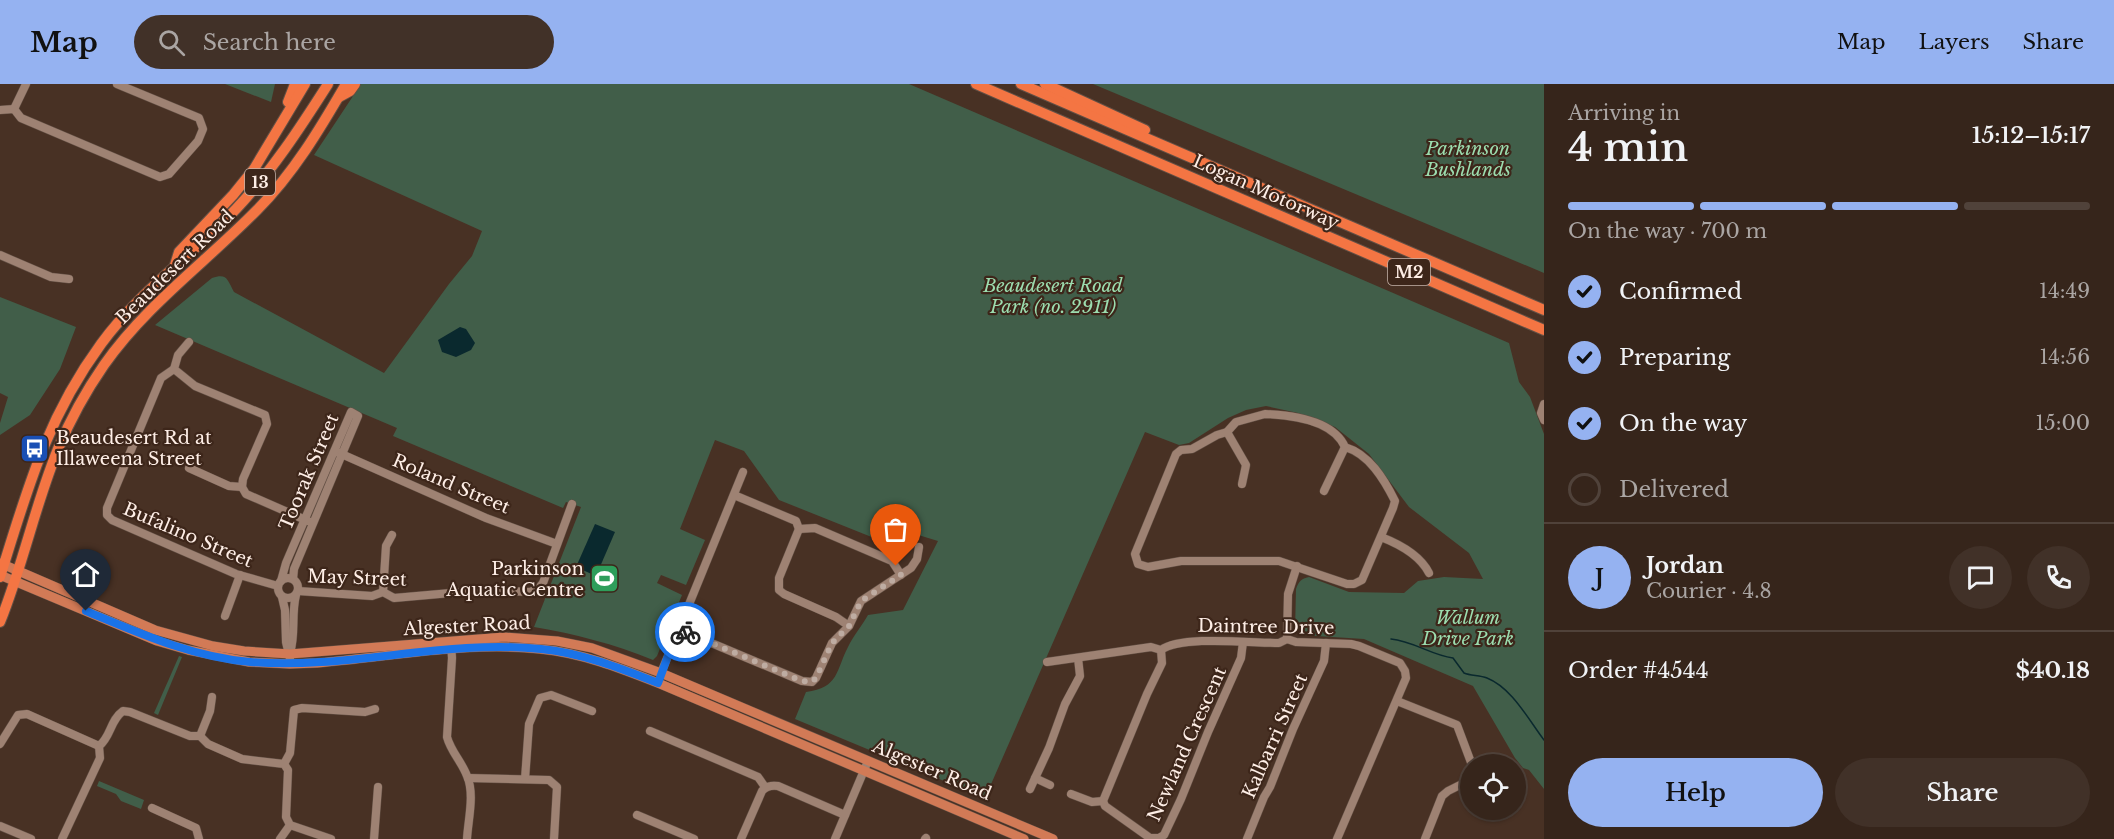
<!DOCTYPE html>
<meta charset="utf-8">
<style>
:root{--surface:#36251b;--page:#413128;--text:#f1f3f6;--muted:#aaa5a3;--line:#50423a;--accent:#95b2f1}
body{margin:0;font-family:"Libre Baskerville",serif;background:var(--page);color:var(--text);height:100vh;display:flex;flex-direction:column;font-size:22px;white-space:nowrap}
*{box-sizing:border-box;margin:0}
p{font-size:20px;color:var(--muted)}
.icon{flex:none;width:33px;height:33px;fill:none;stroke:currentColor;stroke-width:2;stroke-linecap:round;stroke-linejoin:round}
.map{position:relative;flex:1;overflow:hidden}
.drawer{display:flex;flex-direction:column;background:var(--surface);width:570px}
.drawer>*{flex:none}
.fabs{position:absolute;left:1460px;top:670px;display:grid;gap:12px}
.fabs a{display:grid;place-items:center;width:66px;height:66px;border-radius:50%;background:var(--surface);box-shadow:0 2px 4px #0004,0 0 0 2px var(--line);font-size:30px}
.pin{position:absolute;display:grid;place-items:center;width:51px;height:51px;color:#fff;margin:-62px -26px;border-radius:50% 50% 50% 0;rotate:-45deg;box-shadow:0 0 6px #0007}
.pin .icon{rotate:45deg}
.courier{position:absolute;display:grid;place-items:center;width:60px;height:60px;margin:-30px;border:4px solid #1a73e8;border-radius:50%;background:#fff;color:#222;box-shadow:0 2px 8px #0007}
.headline em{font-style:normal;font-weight:600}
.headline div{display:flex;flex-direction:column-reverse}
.headline{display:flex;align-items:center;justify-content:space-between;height:102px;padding:0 24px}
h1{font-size:39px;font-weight:600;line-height:45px}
.bar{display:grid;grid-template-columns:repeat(4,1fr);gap:9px 6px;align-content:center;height:72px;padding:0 24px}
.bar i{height:8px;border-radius:4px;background:var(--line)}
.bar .current{background:var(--accent)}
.bar p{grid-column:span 4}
.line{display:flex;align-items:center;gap:15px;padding:0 24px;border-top:2px solid var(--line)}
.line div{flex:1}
.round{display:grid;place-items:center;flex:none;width:63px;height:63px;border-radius:32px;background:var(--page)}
ol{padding:0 24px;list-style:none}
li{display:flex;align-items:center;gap:18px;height:66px}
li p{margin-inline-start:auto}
li .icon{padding:6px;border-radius:50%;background:var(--accent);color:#111;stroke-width:4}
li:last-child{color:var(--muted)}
li i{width:33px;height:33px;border:3px solid var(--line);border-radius:50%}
.button{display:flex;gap:12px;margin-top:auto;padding:12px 24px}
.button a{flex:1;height:69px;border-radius:36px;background:var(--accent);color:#111;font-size:24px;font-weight:600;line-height:69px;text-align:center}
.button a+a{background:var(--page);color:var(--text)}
header{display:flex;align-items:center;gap:36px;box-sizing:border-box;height:84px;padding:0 30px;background:var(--accent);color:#111}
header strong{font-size:28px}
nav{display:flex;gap:33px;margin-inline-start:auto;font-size:21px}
.search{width:420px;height:54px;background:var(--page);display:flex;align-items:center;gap:15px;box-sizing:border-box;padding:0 21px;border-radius:33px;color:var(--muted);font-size:22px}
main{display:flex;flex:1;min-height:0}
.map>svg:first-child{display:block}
.green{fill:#415e49}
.water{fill:#0a292e}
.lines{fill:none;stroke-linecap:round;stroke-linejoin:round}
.stream{stroke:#0a292e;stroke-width:1.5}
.minor-casing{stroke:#635045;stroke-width:9}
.major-casing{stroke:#635045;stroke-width:10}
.highway-casing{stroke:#635045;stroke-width:12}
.minor{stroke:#9e8273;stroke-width:8}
.major{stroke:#d27a56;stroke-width:9}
.highway{stroke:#f47543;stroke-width:10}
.done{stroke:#beaca2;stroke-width:6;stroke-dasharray:0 10.8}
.route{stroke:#1a73e8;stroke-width:8}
.labels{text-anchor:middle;stroke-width:4.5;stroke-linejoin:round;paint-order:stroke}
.shield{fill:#3d261a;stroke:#c4b2a9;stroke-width:1.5}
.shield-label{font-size:16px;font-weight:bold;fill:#feeee6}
.park-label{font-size:18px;font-style:italic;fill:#9cddaf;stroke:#3d261a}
.street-label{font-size:18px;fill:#feeee6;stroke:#3d261a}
.poi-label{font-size:18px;fill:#feeee6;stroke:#3d261a;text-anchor:start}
</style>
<header>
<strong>Map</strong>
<div class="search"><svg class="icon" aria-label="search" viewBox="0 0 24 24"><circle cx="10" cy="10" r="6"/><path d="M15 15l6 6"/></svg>Search here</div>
<nav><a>Map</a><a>Layers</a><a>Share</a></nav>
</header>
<main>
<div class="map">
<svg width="1544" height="755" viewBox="0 0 1544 755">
<rect width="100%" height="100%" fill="#483124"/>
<g class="green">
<polygon points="225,0 275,0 271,18"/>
<path d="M361,0H909L1509,259L1519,298L1530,313L1544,350V705L1529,686L1523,684L1515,674L1473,602L1364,555L1301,551L1295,547L1296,505C1299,497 1301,495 1309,493L1349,508L1404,509L1418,497L1444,493L1483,495L1469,469L1409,423L1369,370L1335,343L1298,329L1266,322L1246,326L1228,334L1189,359L1179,361L1145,348L985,714L795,635L806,608C839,604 836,586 848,563C853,552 862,542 868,531L903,526L938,457L915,450L879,456L779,416L744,367L715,356L680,445L705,456L686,501L661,491L657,499L682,511L657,572L653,576C614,560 575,550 534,543L581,423L566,418L563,424L393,352L397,344L155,241L212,194C227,189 227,195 234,208L384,289L449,200L472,172L482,147L314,71Z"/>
<polygon points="1093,0 1544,0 1544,189"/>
<polygon points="0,213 76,243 60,285 30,331 0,351 0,339 8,313 0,309"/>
<polygon points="179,572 182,573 158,631 154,629"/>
<polygon points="99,697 144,716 141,725 121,717 116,710 97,702"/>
</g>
<g class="water">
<polygon points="460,243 466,245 475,259 471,266 456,273 442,268 438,256"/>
<polygon points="595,440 615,448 596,492 576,483"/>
</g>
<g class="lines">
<path class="stream" d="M1391,555C1413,557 1431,571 1453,574L1464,589C1471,592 1479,591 1487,594C1512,604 1528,635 1544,656"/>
<defs>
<g id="minor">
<polyline points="14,25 26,0"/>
<polyline points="0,26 14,25 21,34 160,93 169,90 198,57 203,45 199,34 117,0"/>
<polyline points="0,171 51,193 69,195"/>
<polyline points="189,258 178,271 174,285 195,302 265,331 267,340 243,395 242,403 246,410 308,437"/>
<polyline points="174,285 161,294 107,424 107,431 112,436 236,490 278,502"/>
<polyline points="1544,320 1541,329 1544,336"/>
<path d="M1265,330C1291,331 1333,336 1345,363C1369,370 1384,395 1395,417L1393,424L1362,496L1354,500H1347L1279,477H1181L1148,483L1138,480L1135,470L1176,370L1181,366L1192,365L1217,351L1227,348L1236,338Z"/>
<polyline points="1227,348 1246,381 1242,400"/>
<polyline points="337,368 486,434 557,460"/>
<polyline points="189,384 229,402 242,403"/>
<polyline points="1324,407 1345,363"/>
<polyline points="734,411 796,437 799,445"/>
<polyline points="799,445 779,494 779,506 784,510 836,533 849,542"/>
<polyline points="799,445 815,444 892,477 901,491"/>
<path d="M1381,453C1399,460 1420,471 1429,489"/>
<circle cx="288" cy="504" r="10"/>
<polyline points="281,497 286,479 351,328 358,332 294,485 293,495"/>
<polyline points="298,507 372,512 383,508 394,514 485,506 530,508 538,505 543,499 572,420"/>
<polyline points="383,508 386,462 392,451"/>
<polyline points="282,513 285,526 286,558 290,575"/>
<polyline points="225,532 240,491"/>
<polyline points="678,545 802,597 812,598 816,594 832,559 849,542 861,517 911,484 917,475 919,463"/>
<polyline points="1287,555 1288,510 1297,482"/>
<path d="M451,559L452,574L447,653C451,668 462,678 467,692C475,710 468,736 467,755"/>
<polyline points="1161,566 1162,579 1147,610 1103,717 1105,722 1150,754 1159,754 1164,751 1181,715 1208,648 1241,574 1243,558"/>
<path d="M290,569C296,550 291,531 296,511"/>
<path d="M1047,578L1151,563L1161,566C1182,551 1251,559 1279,559L1287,555L1296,558L1351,560L1359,562L1400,579L1405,587L1406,594L1337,755"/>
<polyline points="661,589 743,388"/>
<polyline points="1397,617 1457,641 1472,681"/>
<polyline points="650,647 758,693 765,703"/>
<polyline points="200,652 210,627 212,613"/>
<polyline points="0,660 18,631 27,630 99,662"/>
<path d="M99,662C111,653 110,636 123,627L130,628L190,652H200L208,660L242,675L284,680L288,686L286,733L290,741L331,755"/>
<polyline points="284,680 290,669 294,626 302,624 365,628 375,625"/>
<polyline points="468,694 549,696 557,703 554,755"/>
<polyline points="1035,694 1050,701"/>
<polyline points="525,695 529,640 540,614 551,611 592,627"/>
<polyline points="1030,705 1049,664 1065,620 1080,592 1078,574"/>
<polyline points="1071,710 1092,718 1103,717"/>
<polyline points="152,724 196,744 199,755"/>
<polyline points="637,731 694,755"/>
<polyline points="0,742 31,755"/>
<polyline points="62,755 100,674 99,662"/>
<polyline points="280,755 290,741"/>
<polyline points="374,755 378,703"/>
<path d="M741,755L762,707C766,702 771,701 778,702L845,731"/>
<polyline points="835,755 868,677"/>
<polyline points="925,755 926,754"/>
<polyline points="1247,755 1264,713 1270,703 1293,645 1324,577 1326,559"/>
<polyline points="1425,755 1442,712 1448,707 1470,696"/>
</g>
<g id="major">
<polyline points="0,479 155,546 213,562 244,567 290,570 504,553 557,557 592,564 661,589 1053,755"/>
<path d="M0,491L157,557L188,566L249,578L290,580L317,579C390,573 466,557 540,565C582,569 620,584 658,599L1024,755"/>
</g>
<g id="highway">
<polyline points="976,0 1544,246"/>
<polyline points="1021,0 1544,226"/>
<polyline points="1045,0 1145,46"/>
<polyline points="339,13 350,7 355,0"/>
<polyline points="288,18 295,0"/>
<polyline points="175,181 179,168 233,111 254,85 305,0"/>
<path d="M0,493C27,407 46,335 101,260C139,208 192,171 236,125C272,87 300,44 328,0"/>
<path d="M0,538C23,481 35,421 58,365C70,336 86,307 104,281C146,221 206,178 257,126C293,90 320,45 346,0"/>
</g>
</defs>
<use href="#minor" class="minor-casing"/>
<use href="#major" class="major-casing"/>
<use href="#highway" class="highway-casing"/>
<use href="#minor" class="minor"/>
<use href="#major" class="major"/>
<use href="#highway" class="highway"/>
</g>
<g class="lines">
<polyline class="done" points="685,548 802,597 812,598 816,594 832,559 849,542 861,517 901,491 896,482"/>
<path class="route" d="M86,527C139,549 192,573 250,578C347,586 444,555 541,565C582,569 620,584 658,599L678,545L685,548"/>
</g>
<defs>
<symbol id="bus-square" viewBox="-11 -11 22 22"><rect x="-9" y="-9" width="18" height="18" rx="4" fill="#1a4fb4" stroke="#3d261a"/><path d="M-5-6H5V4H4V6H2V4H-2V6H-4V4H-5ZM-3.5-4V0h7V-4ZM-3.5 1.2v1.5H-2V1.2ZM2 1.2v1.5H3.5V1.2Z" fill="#fff"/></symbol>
<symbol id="stadium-square" viewBox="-11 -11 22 22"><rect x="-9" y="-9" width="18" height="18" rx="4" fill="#2e9e5b" stroke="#3d261a"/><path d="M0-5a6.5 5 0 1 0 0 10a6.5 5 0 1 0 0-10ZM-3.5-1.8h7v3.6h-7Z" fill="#fff"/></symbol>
</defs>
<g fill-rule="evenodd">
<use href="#bus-square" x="18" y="348" width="33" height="33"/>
<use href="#stadium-square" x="588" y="478" width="33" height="33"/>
</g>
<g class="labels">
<g class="shield">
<rect x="245" y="85" width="30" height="26" rx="4.5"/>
<rect x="1388" y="175" width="42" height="26" rx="4.5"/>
</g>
<g class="shield-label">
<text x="260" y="104">13</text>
<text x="1409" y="194">M2</text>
</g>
<g class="park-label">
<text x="1468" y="71">Parkinson<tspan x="1468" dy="21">Bushlands</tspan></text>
<text x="1053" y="208">Beaudesert Road<tspan x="1053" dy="21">Park (no. 2911)</tspan></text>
<text x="1468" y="540">Wallum<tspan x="1468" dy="21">Drive Park</tspan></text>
</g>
<g class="street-label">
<text transform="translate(1266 108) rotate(24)" y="6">Logan Motorway</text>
<text transform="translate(175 183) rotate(-44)" y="6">Beaudesert Road</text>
<text transform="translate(309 388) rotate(-67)" y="6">Toorak Street</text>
<text transform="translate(451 400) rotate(23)" y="6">Roland Street</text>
<text transform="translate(188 451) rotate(23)" y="6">Bufalino Street</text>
<text transform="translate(357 494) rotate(2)" y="6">May Street</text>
<text transform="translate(467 542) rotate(-3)" y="6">Algester Road</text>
<text transform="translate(1266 543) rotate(1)" y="6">Daintree Drive</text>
<text transform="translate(1275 652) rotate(-66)" y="6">Kalbarri Street</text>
<text transform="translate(1187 660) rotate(-66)" y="6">Newland Crescent</text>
<text transform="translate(932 686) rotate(23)" y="6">Algester Road</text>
</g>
<g class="poi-label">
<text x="56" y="360">Beaudesert Rd at<tspan x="56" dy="21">Illaweena Street</tspan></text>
<text x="584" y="491" text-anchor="end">Parkinson<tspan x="584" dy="21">Aquatic Centre</tspan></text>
</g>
</g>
</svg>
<div class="fabs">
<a><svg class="icon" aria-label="locate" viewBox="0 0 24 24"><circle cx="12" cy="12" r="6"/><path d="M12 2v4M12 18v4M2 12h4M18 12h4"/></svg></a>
</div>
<div class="pin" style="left:896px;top:482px;background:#ea580c"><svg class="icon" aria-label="bag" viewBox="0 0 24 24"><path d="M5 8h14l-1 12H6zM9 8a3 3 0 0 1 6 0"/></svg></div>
<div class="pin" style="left:86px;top:527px;background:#1f2937"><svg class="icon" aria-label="home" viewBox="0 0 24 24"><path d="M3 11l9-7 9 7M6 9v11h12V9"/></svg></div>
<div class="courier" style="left:685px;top:548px"><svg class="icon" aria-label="bike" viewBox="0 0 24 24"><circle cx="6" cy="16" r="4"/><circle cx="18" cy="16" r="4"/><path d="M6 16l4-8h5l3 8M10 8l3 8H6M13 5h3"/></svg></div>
</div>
<section class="drawer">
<div class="headline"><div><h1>4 min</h1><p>Arriving in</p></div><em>15:12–15:17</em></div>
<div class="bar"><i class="current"></i><i class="current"></i><i class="current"></i><i></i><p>On the way · 700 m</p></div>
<ol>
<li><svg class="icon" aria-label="check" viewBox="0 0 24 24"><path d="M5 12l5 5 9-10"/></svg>Confirmed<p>14:49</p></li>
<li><svg class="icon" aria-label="check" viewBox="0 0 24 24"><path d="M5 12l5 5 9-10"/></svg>Preparing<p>14:56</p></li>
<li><svg class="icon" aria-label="check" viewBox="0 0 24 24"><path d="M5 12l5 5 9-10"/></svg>On the way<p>15:00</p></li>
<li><i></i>Delivered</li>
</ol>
<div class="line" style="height:108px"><b class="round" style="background:var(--accent);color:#111">J</b><div><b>Jordan</b><p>Courier · 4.8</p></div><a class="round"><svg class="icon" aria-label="chat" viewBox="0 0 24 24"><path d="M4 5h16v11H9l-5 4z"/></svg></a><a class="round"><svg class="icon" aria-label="phone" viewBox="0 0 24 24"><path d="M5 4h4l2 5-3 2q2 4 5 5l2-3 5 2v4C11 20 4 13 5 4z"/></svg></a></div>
<div class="line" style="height:78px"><div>Order #4544</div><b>$40.18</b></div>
<div class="button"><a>Help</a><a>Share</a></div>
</section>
</main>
